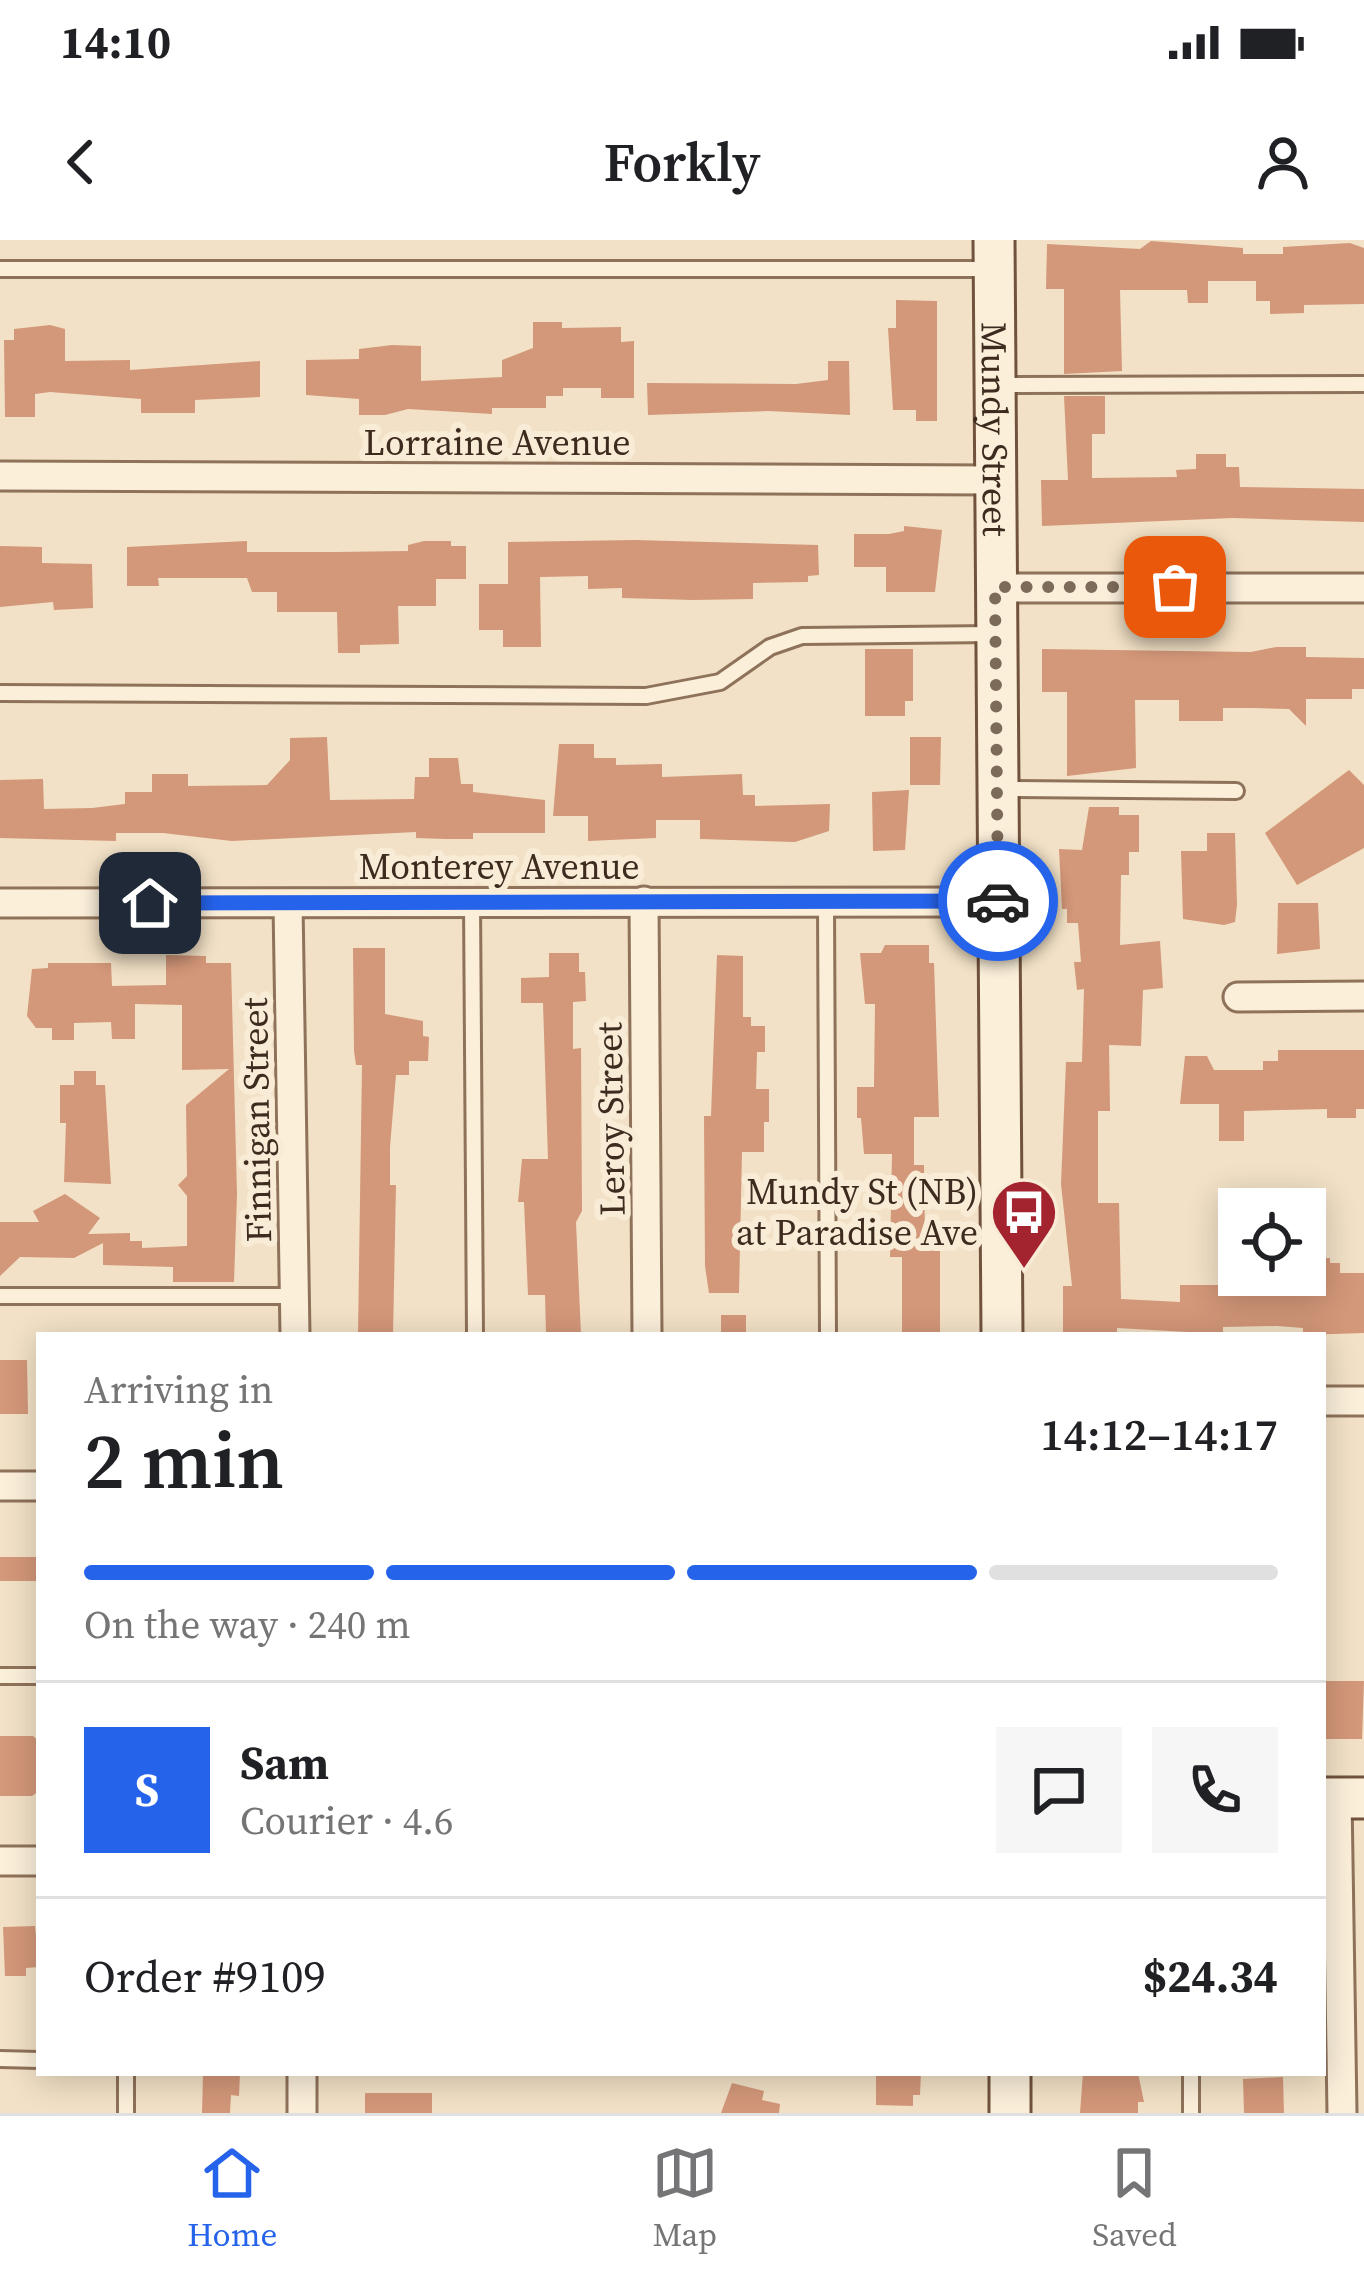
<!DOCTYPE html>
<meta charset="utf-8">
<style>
:root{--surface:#fff;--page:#f6f6f6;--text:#202124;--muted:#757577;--line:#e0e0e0;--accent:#2563eb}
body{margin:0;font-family:"Source Serif 4",serif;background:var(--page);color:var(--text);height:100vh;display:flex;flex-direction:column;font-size:45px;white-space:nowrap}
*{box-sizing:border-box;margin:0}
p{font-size:39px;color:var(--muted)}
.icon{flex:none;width:66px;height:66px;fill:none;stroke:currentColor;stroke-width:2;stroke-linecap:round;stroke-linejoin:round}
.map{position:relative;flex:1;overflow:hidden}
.panel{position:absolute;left:36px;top:1092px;width:1290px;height:744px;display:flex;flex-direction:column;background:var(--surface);border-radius:0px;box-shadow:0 6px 30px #0003}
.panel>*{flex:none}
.fabs{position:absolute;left:1218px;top:948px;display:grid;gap:24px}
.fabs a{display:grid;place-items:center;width:108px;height:108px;border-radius:0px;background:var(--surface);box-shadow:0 6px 30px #0003;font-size:60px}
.pin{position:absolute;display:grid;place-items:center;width:102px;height:102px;color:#fff;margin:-51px;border-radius:24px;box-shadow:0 6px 18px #0006}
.courier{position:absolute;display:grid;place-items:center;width:120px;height:120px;margin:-60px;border:9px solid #2563eb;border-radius:50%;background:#fff;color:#222;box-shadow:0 3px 15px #0007}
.overview em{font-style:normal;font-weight:600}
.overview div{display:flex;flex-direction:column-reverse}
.overview{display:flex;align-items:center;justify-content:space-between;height:204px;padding:0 48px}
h1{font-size:78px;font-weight:600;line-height:90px}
.bar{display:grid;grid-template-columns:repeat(4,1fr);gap:18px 12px;align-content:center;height:144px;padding:0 48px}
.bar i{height:15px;border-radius:9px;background:var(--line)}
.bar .on{background:var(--accent)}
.bar p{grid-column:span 4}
.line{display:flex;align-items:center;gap:30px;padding:0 48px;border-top:3px solid var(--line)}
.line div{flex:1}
.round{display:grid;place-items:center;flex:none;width:126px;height:126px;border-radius:0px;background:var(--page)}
.status{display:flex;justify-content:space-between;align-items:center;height:84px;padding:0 60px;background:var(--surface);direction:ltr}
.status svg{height:33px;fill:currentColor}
header{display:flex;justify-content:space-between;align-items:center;height:156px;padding:0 48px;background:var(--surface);font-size:54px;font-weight:600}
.tab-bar{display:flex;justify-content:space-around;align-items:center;height:168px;border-top:3px solid var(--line);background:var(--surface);font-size:33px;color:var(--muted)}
.tab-bar a{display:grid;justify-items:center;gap:6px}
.tab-bar .on{color:var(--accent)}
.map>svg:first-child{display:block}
.building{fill:#d39779}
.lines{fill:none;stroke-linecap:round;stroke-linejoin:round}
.lane-casing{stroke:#8f725a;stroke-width:20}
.street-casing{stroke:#8f725a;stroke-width:33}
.secondary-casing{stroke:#71533d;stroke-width:45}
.lane{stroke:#fbefda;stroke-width:14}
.street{stroke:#fbefda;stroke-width:27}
.secondary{stroke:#fbefda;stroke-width:39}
.done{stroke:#7d6b59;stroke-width:12;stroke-dasharray:0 21.6}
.route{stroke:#2563eb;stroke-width:15}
.labels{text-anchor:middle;stroke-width:12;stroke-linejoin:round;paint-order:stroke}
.street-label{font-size:36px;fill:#3e2b1f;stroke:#f8ecd6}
.poi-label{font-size:36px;fill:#3e2b1f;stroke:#f8ecd6;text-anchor:end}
</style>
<div class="status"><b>14:10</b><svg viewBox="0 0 49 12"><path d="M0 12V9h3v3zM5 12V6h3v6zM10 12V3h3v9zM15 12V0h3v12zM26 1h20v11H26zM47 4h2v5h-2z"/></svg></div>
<header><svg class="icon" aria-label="back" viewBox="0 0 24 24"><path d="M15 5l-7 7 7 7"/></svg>Forkly<svg class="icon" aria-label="person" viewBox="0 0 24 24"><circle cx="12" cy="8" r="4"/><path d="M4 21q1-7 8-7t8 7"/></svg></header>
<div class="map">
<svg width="1364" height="1873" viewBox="0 0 1364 1873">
<rect width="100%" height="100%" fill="#f2e1c6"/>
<g class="building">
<polygon points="1151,1 1243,8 1243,14 1283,14 1283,7 1350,3 1364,8 1364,64 1304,65 1304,73 1270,74 1270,61 1256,61 1256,41 1208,41 1208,63 1188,63 1187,50 1120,50 1122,131 1064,134 1064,49 1046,49 1047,4 1140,9"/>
<polygon points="896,60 937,61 937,181 916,181 916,170 893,170 888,88 896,88"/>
<polygon points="533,82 562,82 562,88 621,87 621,102 634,101 634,158 601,158 601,148 563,148 563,156 546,156 546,168 492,168 492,174 408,169 385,175 359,175 359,159 306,155 306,120 359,119 359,109 392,105 421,106 421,141 502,137 502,120 533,108"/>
<polygon points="50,85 65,89 65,121 130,120 130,130 260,121 260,157 195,160 195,173 141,173 141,159 50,152 35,154 35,177 5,177 4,100 14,100 14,89"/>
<polygon points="828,121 849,121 850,175 768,171 648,175 647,143 796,144 828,140"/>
<polygon points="1064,156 1105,156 1105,194 1092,194 1092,238 1177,237 1176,230 1196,229 1196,214 1226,214 1226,227 1239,227 1240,247 1364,249 1364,282 1233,278 1042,286 1041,240 1068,240"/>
<polygon points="904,286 942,290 935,352 886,352 886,327 854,327 854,294 889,294 904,291"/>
<polygon points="635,300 818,305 819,335 808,336 808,342 753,343 753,359 693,360 622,358 622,348 588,349 588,336 540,337 541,407 503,407 503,390 479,390 479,344 508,344 508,302"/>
<polygon points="247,301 247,312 336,312 408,311 408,305 424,301 451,301 451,306 466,306 466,339 436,339 436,366 398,366 399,404 360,405 360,413 338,413 337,372 277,372 277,352 252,352 247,338 158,338 159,346 127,346 127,307"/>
<polygon points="0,306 42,307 42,323 92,324 93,368 54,370 53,362 0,367"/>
<polygon points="1276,407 1306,407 1306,417 1364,418 1364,449 1352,449 1352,459 1306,459 1306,486 1289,469 1254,468 1223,468 1223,481 1179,481 1179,460 1135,460 1136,528 1067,536 1067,452 1042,452 1042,409 1251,412"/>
<polygon points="865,409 913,409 913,461 905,461 905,476 865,476"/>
<polygon points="327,497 330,560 414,559 415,537 429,537 429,518 458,518 461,544 473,544 473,552 545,560 545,593 473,593 473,599 445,599 416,598 416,592 232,601 163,593 116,593 116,601 0,598 0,540 43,539 44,569 92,568 125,564 125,552 152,552 152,534 188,534 188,546 267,545 290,520 290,498"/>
<polygon points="910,497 941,497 940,545 910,545"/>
<polygon points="559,504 594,504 594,518 616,518 616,525 662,524 662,537 742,534 743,555 755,555 755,566 830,564 829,591 795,602 700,599 700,580 656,580 656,598 588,601 588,576 553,576"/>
<polygon points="1349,530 1364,545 1364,608 1297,645 1265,593"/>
<polygon points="909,550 905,610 873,611 872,552"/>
<polygon points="1089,567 1119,567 1119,575 1139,575 1139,612 1129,612 1129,635 1121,635 1120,705 1160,701 1163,748 1143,750 1141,806 1109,805 1110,871 1098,871 1098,963 1119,963 1121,1059 1180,1062 1180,1045 1254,1045 1253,1035 1305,1035 1305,1019 1330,1018 1330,1023 1340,1023 1340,1033 1364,1033 1364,1093 1303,1095 1303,1088 1277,1086 1223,1087 1223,1094 1117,1088 1117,1095 1063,1095 1063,1046 1072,1046 1061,944 1066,822 1082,822 1084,749 1077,750 1074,722 1081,722 1078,683 1067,683 1067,669 1062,669 1059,609 1082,610"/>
<polygon points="1207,593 1235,593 1237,665 1235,682 1224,685 1183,679 1181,611 1207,611"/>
<polygon points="1278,663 1318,663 1320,709 1277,714"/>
<polygon points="885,705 929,705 929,723 934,723 939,877 914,877 914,925 924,925 925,997 940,997 940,1095 902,1095 902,1017 890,1017 892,914 864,914 861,878 857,878 857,847 874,847 875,764 865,764 860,713 881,713"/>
<polygon points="353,708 385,708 385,774 423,781 423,796 429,797 428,821 409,821 409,835 396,835 390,907 390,945 396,945 393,1095 358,1095 362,825 356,825 354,811"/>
<polygon points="549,713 579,713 579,732 585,732 586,761 573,762 573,809 581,808 582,971 576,982 581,1095 546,1095 545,1055 528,1055 524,962 518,962 522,919 548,919 543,763 521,763 521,738 549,737"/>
<polygon points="166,715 206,716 206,723 231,723 237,954 234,1042 173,1042 173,1027 103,1025 103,1003 74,1018 20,1017 0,1036 0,982 39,982 33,971 65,954 100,978 88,994 130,993 130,1001 142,1001 142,1008 187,1006 187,956 178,945 187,936 186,865 229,829 182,830 182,765 135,764 135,799 112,799 111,782 74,783 74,800 52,800 52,788 36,788 27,776 32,729 48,728 48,723 111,723 112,746 166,745"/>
<polygon points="717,715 743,716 743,777 751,777 751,786 765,786 765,812 757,812 756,849 769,849 769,882 764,882 764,912 742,912 739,1053 709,1053 705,1026 704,876 711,876"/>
<polygon points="1278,810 1364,810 1364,869 1356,869 1356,878 1327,878 1327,869 1244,871 1244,901 1219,901 1219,864 1180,864 1185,816 1207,816 1214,830 1263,830 1263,821 1278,821"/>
<polygon points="74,831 96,831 96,845 105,845 111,944 64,942 66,883 60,883 60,845 74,845"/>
<rect x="721" y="1075" width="25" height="20"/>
<polygon points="0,1120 27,1120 28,1174 0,1174"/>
<rect x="0" y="1317" width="39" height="24"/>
<polygon points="1323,1441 1364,1441 1362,1499 1323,1499"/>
<polygon points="0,1496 33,1496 39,1501 39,1551 32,1556 0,1556"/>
<polygon points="35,1686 39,1727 26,1728 26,1736 5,1736 3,1687"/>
<polygon points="203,1833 240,1833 239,1856 231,1855 230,1873 202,1873"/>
<polygon points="876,1833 921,1833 920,1855 913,1855 913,1866 876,1865"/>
<polygon points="1083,1833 1138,1833 1144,1862 1138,1862 1138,1873 1080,1873"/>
<polygon points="1283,1837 1284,1873 1244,1873 1243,1839"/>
<polygon points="732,1843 764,1851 762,1860 780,1864 779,1873 721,1873"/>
<rect x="365" y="1853" width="67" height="20"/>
</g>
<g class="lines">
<defs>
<g id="lane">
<polyline points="0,29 991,29"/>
<polyline points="997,145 1364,144"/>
<polyline points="0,453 646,456 720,442 770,407 802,396 994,394"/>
<polyline points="1003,549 1236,551"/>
<polyline points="472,662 475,1095"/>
<polyline points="826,664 828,1095"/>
<polyline points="0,1056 294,1056"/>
<polyline points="0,1436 39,1436"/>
<polyline points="0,1819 39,1820"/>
<polyline points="126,1833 126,1873"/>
<polyline points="1191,1833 1191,1873"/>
</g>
<g id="street">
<polyline points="0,236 994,240"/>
<polyline points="995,348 1364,348"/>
<polyline points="644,661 647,1095"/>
<polyline points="0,663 998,662"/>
<polyline points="288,664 295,1095"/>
<polyline points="1238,757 1364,756"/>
<polyline points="1323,1161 1364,1161"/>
<polyline points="0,1246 39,1246"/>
<polyline points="1337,1558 1342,1873"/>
<polyline points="0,1621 39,1621"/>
<polyline points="302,1873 302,1833"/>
</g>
<g id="secondary">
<path id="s1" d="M994,0L1002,1095"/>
<polyline points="1323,1558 1364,1558"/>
<polyline points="1010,1833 1010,1873"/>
</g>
</defs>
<use href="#lane" class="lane-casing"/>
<use href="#street" class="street-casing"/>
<use href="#secondary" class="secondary-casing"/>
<use href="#lane" class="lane"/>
<use href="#street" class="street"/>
<use href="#secondary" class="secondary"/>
</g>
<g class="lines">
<polyline class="done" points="998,661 995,347 1175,347"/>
<polyline class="route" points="150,663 998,661"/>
</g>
<defs>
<symbol id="bus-pin" viewBox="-11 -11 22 30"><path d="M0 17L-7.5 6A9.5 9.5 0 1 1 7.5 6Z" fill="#a3242f" stroke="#f8ecd6"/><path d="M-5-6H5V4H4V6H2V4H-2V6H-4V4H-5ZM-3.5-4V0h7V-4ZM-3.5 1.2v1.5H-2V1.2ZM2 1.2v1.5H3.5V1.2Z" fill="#fff"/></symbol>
</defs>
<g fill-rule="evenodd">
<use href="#bus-pin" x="986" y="934" width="76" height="104"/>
</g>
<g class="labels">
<g class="street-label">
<text dy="13" stroke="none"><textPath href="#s1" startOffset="189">Mundy Street</textPath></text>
<text x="497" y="215">Lorraine Avenue</text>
<text x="499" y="639">Monterey Avenue</text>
<text transform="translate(610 879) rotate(-91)" y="13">Leroy Street</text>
<text transform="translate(256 880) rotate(-91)" y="13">Finnigan Street</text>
</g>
<g class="poi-label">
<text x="978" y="964">Mundy St (NB)<tspan x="978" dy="41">at Paradise Ave</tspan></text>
</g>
</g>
</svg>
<div class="fabs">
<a><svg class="icon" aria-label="locate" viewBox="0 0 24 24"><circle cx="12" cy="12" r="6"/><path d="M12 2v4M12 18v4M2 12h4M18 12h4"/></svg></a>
</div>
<div class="pin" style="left:1175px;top:347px;background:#ea580c"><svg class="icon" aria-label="bag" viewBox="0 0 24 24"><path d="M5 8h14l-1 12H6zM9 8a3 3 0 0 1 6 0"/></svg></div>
<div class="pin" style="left:150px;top:663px;background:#1f2937"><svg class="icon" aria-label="home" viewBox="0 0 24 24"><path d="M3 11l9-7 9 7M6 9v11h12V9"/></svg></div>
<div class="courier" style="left:998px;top:661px"><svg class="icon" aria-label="car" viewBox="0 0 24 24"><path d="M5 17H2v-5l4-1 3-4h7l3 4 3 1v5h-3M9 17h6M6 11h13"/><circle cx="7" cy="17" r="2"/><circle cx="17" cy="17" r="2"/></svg></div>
<section class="panel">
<div class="overview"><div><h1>2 min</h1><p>Arriving in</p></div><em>14:12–14:17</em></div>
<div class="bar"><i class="on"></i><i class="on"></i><i class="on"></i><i></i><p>On the way · 240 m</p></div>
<div class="line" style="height:216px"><b class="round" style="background:var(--accent);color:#fff">S</b><div><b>Sam</b><p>Courier · 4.6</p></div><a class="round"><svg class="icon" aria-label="chat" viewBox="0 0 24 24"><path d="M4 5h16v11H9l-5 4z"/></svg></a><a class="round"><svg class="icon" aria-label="phone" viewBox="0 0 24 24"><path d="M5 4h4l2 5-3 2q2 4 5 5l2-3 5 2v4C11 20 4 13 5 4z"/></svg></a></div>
<div class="line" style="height:156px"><div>Order #9109</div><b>$24.34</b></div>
</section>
</div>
<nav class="tab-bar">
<a class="on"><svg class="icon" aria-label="home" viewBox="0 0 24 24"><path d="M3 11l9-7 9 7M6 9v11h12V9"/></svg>Home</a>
<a><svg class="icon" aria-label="map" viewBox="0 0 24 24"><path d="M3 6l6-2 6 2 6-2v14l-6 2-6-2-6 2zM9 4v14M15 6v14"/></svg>Map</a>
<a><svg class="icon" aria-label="saved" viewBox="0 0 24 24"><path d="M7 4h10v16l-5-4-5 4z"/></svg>Saved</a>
</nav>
